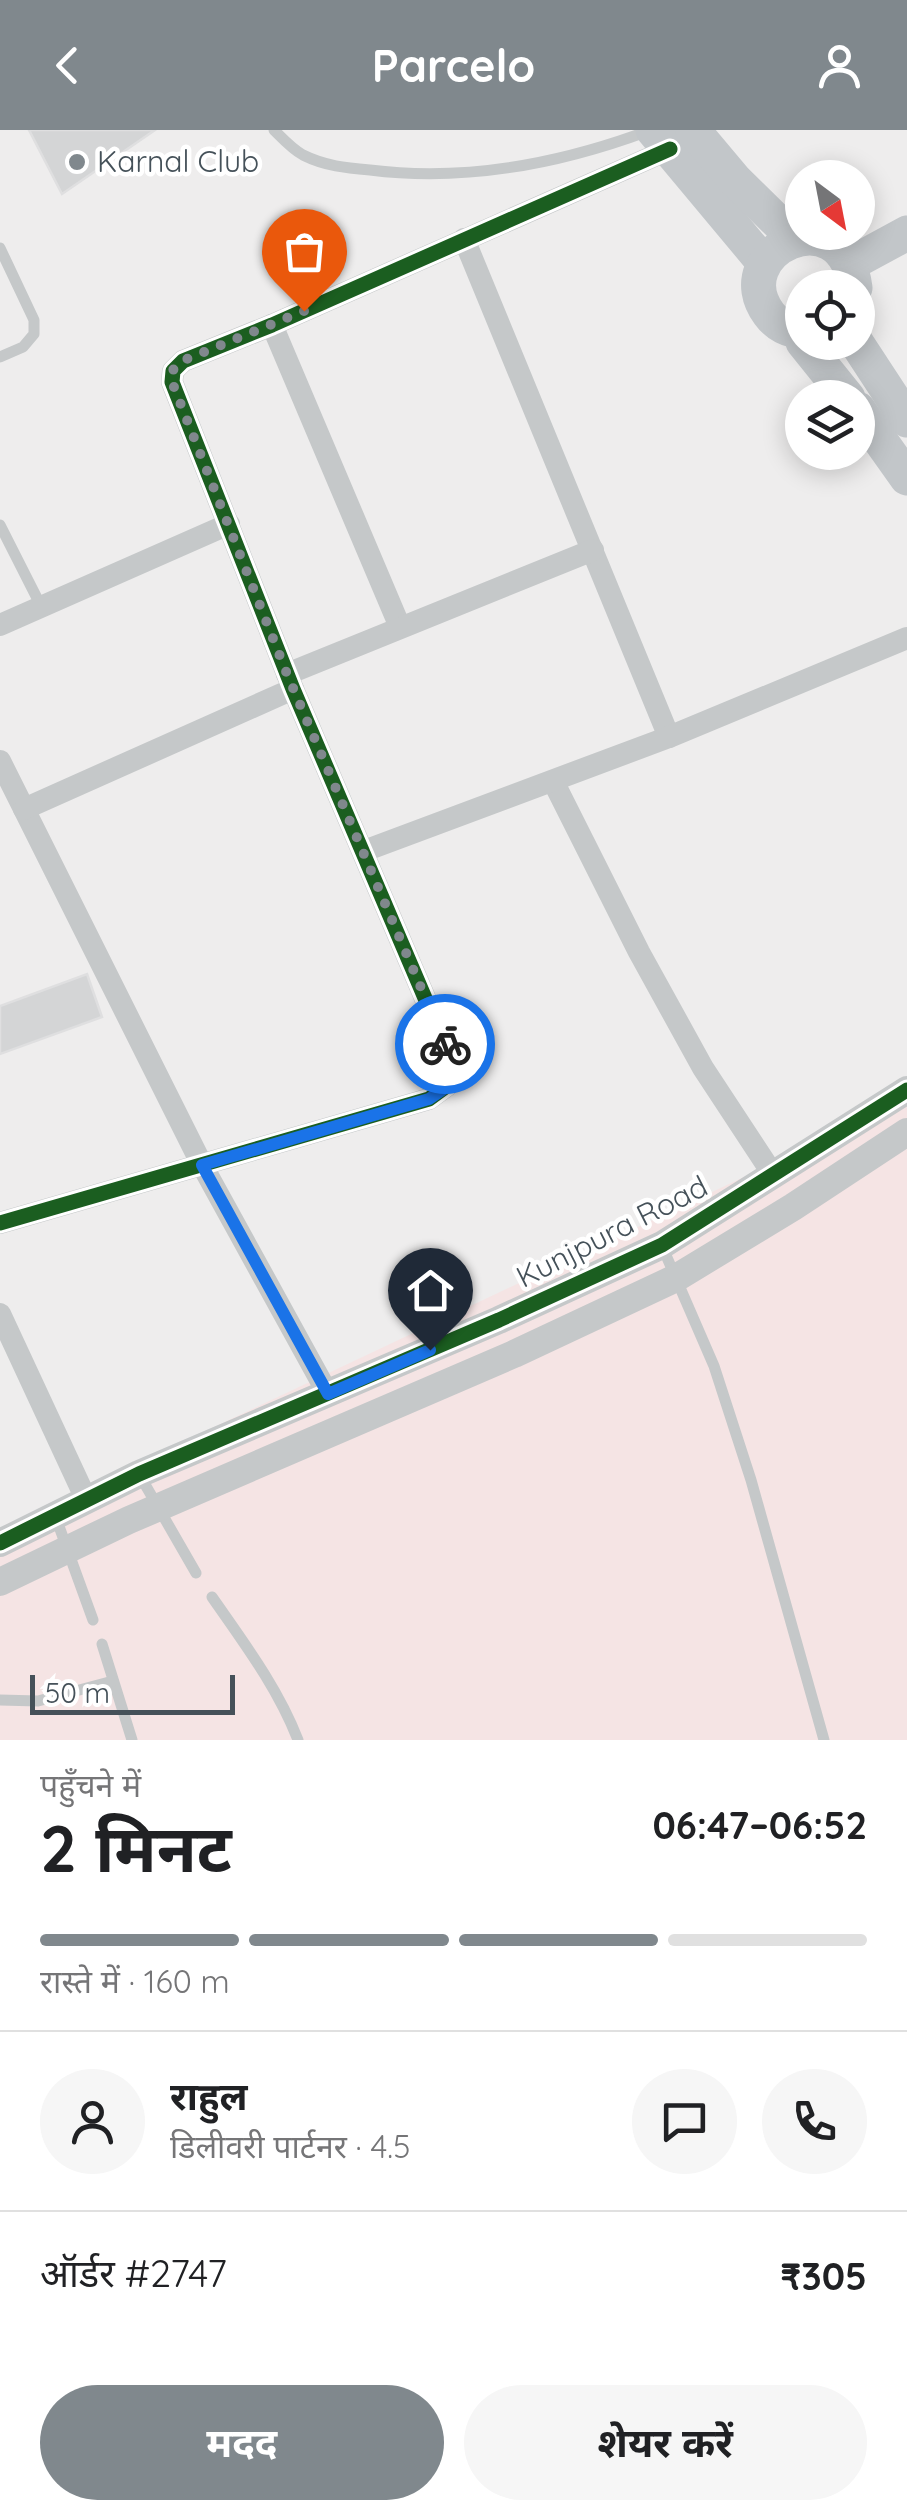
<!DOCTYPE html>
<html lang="hi">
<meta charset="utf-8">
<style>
:root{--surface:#fff;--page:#f6f6f6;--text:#202124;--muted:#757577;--line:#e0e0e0;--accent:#80888d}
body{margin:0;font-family:Quicksand,"Noto Sans Devanagari",sans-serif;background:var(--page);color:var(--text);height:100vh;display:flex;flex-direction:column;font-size:38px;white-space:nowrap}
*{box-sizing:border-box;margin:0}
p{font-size:32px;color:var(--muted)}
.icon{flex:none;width:55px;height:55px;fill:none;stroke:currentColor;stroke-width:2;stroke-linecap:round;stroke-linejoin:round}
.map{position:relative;height:1610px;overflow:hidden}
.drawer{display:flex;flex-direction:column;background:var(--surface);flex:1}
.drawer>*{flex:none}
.needle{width:65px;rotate:148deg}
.tools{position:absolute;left:785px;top:30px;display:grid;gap:20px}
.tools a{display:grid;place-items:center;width:90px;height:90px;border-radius:50%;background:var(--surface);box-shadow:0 5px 25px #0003;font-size:50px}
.scale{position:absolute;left:30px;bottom:25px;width:205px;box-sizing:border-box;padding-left:10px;border:5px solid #455159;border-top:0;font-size:28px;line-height:35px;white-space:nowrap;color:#455159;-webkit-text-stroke:8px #fff;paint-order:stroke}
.pin{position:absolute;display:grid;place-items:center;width:85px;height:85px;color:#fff;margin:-102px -42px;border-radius:50% 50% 50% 0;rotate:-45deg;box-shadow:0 0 10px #0007}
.pin .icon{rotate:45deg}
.courier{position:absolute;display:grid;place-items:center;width:100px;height:100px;margin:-50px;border:8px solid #1a73e8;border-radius:50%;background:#fff;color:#222;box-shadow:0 2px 12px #0007}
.overview em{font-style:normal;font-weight:700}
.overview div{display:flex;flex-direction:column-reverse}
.overview{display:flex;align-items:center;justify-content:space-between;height:170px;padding:0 40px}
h1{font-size:65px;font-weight:700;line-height:75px}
.bar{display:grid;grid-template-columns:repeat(4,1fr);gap:15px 10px;align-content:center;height:120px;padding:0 40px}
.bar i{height:12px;border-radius:8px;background:var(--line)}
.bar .active{background:var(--accent)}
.bar p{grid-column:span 4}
.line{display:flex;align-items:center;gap:25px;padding:0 40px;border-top:2px solid var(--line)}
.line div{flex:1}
.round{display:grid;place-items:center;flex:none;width:105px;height:105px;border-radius:52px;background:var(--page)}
.primary-button{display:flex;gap:20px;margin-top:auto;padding:20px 40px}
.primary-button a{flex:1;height:115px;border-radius:60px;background:var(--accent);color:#fff;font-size:40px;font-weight:700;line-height:115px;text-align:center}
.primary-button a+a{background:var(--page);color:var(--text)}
header{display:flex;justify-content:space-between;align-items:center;height:130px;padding:0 40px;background:var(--accent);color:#fff;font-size:45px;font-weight:700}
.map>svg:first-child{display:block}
.medical{fill:#f5e4e4}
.building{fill:#d4d5d6;stroke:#dfdfe0;stroke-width:2.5}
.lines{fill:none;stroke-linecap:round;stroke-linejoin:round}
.service{stroke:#c5c8c9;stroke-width:11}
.minor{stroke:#c5c8c9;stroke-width:22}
.tertiary{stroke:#c5c8c9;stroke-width:28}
.primary{stroke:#c2c6c9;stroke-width:35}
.cycleway-casing{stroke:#fff;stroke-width:21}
.cycleway{stroke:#1b5e20;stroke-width:15}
.done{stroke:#80888d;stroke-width:10;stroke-dasharray:0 18}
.route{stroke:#1a73e8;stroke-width:12}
.poi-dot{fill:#80888d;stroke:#fff;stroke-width:4}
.labels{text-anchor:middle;stroke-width:9;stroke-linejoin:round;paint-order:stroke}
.poi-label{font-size:30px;fill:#455159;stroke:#fff;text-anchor:start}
.street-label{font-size:30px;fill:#455159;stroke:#fff}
</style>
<header><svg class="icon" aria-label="back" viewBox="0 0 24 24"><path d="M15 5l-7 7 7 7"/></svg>Parcelo<svg class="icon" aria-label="person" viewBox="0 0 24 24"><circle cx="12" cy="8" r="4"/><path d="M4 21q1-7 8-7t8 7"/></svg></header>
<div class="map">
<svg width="907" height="1610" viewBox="0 0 907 1610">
<rect width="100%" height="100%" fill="#eeeded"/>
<polygon class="medical" points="907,970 907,1610 0,1610 0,1398"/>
<g class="building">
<polygon points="29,0 155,0 62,64"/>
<polygon points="87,844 102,887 0,924 0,876"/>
</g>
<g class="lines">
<g class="service">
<path d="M274,0C283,9 292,19 303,25C325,36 346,38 370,40C465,52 559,34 648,1"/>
<polyline points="0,118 34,190 34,204 23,217 0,227"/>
<polyline points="0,395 41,476"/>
<polyline points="662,1116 714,1236 751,1350 824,1610"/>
<polyline points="139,1344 196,1443"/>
<polyline points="56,1388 93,1490"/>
<path d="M212,1467C244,1513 278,1558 298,1610"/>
<polyline points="102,1514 132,1610"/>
<polyline points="0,1570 38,1571 113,1551"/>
</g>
<g class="minor">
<polyline points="464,109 669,607"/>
<polyline points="272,195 400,497"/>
<polyline points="0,495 229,394"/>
<polyline points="287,544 593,420"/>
<polyline points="0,631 202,1035 328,1264"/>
<polyline points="553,651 639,822 703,938 774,1046"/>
<polyline points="24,679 293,559"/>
<polyline points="364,721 669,607 907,508"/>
<polyline points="0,1093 429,969 448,955 454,936 293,559 172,252 173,241 183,231 272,195 670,19"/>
<polyline points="0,1184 86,1369"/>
</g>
<g class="tertiary">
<polyline points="0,1413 139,1344 499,1190 662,1115 907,960"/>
<polyline points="0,1452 129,1390 514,1224 676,1148 793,1077 907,1002"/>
</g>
<g class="primary">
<polyline points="653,0 764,133"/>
<polyline points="693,0 735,50 794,108"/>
<polyline points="850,134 907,103"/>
<path d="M802,201C789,201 777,195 769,184C723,122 843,63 855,158"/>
<polyline points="803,212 848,268"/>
<polyline points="856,212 907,290"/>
<polyline points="858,279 907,348"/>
</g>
<defs>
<g id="cycleway">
<polyline points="0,1093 429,969 448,955 454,936 293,559 172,252 173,241 183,231 272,195 670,19"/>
<polyline points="0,1413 139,1344 499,1190 662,1115 907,960"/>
</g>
</defs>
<use href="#cycleway" class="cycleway-casing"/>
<use href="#cycleway" class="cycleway"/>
</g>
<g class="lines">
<polyline class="done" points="304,181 182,231 173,240 172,252 287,544 445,914"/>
<polyline class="route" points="430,1220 328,1264 202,1035 429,969 448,956 454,936 445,914"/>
</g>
<circle class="poi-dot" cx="77" cy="32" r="10"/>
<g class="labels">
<g class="poi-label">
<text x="97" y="42">Karnal Club</text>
</g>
<g class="street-label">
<text transform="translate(612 1102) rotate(-27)" y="10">Kunjpura Road</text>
</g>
</g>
</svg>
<div class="tools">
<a><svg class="needle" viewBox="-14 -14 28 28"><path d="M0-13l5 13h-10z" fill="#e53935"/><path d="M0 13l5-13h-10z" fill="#757577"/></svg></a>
<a><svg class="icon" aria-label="locate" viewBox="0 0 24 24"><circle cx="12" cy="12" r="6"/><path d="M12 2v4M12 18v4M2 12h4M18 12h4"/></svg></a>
<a><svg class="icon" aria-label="layers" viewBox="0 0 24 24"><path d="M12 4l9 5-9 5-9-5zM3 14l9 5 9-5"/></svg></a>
</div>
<div class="scale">50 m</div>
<div class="pin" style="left:304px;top:181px;background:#ea580c"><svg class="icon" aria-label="bag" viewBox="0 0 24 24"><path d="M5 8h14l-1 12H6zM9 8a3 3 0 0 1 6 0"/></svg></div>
<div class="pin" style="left:430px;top:1220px;background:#1f2937"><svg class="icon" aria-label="home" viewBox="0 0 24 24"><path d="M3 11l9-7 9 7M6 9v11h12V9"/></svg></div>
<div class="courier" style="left:445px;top:914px"><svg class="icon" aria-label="bike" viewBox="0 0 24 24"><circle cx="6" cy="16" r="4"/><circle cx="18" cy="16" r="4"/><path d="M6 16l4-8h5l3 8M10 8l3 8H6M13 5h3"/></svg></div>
</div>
<section class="drawer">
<div class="overview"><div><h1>2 मिनट</h1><p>पहुँचने में</p></div><em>06:47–06:52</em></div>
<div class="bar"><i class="active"></i><i class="active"></i><i class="active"></i><i></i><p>रास्ते में · 160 m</p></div>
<div class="line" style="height:180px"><a class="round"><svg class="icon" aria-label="person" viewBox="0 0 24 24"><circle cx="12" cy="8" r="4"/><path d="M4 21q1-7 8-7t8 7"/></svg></a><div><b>राहुल</b><p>डिलीवरी पार्टनर · 4.5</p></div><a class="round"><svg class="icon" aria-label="chat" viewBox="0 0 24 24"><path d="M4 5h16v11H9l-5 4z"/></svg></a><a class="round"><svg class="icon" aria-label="phone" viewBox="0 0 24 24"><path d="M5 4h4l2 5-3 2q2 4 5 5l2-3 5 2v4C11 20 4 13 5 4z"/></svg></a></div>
<div class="line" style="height:130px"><div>ऑर्डर #2747</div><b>₹305</b></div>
<div class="primary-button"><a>मदद</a><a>शेयर करें</a></div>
</section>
